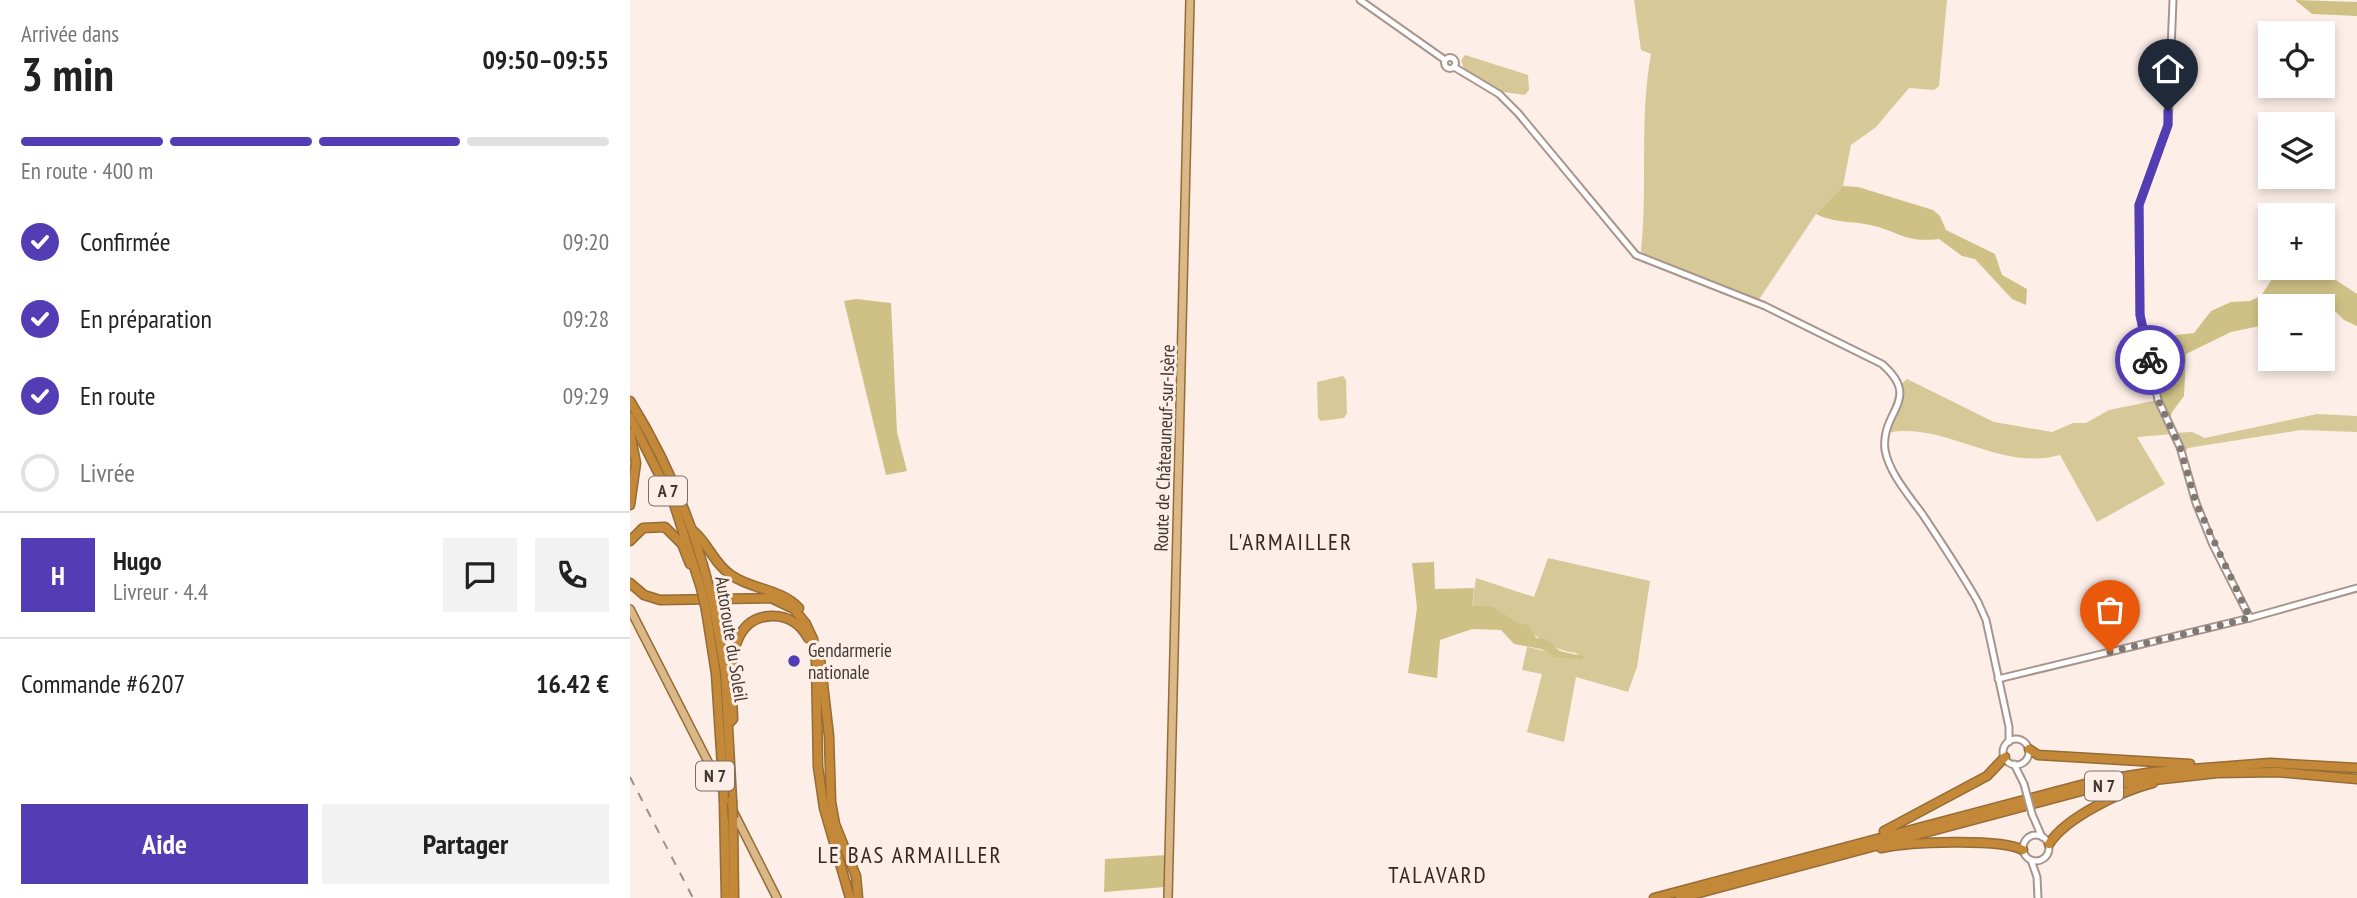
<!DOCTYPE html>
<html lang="fr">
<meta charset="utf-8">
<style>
:root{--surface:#fff;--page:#f2f2f2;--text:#222;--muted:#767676;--line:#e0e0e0;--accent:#533db5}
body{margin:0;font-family:"PT Sans Narrow",sans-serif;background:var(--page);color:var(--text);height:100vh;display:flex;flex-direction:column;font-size:26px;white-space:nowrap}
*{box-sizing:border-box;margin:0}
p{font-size:23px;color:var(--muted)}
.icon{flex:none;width:38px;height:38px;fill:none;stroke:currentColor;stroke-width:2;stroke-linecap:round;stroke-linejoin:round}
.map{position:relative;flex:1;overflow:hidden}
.details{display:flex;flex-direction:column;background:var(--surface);width:630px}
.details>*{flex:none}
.buttons{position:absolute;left:1628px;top:21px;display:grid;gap:14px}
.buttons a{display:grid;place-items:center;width:77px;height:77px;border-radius:0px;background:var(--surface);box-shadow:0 4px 10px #0003;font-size:35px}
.pin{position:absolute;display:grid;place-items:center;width:60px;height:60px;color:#fff;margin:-72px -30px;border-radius:50% 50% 50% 0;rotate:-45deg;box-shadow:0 0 7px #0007}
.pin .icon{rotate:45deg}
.courier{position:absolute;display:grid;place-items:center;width:70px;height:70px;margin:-35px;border:5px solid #533db5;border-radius:50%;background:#fff;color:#222;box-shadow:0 2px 9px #0007}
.headline em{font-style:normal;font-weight:700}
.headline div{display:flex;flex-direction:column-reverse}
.headline{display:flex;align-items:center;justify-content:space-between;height:119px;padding:0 21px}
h1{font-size:46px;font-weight:700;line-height:52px}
.bar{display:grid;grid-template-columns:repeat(4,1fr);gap:10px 7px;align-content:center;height:84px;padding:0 21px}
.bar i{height:9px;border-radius:5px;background:var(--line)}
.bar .active{background:var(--accent)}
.bar p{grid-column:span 4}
.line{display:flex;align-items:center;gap:18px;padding:0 21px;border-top:2px solid var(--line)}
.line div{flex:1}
.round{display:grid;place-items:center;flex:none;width:74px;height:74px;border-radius:0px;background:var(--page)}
ol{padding:0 21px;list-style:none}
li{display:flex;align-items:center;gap:21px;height:77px}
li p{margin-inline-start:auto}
li .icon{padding:7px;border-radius:50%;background:var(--accent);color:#fff;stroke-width:4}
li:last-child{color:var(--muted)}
li i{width:38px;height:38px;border:4px solid var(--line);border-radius:50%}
.cta{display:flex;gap:14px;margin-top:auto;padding:14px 21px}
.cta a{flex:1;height:80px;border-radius:0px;background:var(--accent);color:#fff;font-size:28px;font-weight:700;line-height:80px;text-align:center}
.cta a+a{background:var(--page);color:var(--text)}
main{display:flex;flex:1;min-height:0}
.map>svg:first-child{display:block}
.green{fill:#d6c997}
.forest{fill:#cfc186}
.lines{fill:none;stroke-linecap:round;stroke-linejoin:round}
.minor-casing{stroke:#a7958d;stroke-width:9}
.major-casing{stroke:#956c37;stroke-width:10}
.highway-casing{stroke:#956c37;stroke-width:11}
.minor{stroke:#fff;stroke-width:5}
.major{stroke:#dbb888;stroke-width:7}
.highway{stroke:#c38838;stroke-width:8}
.rail{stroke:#9b918b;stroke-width:2;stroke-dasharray:9 9;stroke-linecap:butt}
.minor-bridge-casing{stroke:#a7958d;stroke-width:9;stroke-linecap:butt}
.highway-bridge-casing{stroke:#956c37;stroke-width:11;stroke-linecap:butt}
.minor-bridge{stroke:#fff;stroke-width:5}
.highway-bridge{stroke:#c38838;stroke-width:8}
.done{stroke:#827873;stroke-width:7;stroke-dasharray:0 12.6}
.route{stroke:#533db5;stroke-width:9}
.poi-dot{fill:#533db5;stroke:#fdeee7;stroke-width:2.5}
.labels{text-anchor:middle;stroke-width:6;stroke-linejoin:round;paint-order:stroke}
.shield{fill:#fdeee7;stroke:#786f6a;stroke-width:2}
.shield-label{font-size:18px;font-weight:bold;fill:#3f3834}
.street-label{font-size:19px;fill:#3f3834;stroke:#fdeee7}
.poi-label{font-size:19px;fill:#3f3834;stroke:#fdeee7;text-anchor:start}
.quarter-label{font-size:23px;letter-spacing:2px;fill:#352821;stroke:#fdeee7}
</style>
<main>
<section class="details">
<div class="headline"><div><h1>3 min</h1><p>Arrivée dans</p></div><em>09:50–09:55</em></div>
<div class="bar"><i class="active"></i><i class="active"></i><i class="active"></i><i></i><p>En route · 400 m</p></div>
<ol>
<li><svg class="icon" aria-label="check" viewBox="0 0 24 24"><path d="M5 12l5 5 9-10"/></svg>Confirmée<p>09:20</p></li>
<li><svg class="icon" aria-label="check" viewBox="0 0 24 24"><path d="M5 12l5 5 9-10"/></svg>En préparation<p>09:28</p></li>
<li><svg class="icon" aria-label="check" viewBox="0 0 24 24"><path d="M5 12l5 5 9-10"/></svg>En route<p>09:29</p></li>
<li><i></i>Livrée</li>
</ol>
<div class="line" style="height:126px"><b class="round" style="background:var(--accent);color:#fff">H</b><div><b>Hugo</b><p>Livreur · 4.4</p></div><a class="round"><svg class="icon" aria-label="chat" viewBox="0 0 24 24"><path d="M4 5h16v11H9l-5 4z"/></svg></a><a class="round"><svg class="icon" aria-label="phone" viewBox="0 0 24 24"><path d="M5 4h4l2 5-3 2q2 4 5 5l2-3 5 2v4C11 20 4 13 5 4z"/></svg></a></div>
<div class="line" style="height:91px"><div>Commande #6207</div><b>16.42 €</b></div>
<div class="cta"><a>Aide</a><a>Partager</a></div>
</section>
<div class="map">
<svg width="1727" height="898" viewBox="0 0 1727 898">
<rect width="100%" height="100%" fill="#fdeee7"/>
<g class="green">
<path d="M1004,0H1317L1309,86L1304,90L1279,88L1246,127L1221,145L1213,186L1186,214L1128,301L1020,259L1011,251C1018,186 1009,119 1021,54L1011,50Z"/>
<polygon points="835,55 898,75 899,90 895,95 873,92 834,69 831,60"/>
<polygon points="713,376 716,380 717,413 714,418 691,421 688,418 687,382"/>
<path d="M1277,379L1364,422L1422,432L1443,423H1456L1479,410L1528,400L1543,433L1562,432L1575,438L1687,414L1727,416V432L1671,430L1558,448L1552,455L1543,434L1507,437L1535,484L1467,522L1430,455C1368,472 1315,420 1255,433L1268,406L1270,385Z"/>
<path d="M918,558L1020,581L1007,667L998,692L946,677L934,742L897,732L912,674L892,670L897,647C916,650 931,658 951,660L946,653C905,649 885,607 842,606L846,578L904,597Z"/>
</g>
<g class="forest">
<polygon points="1665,0 1727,2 1727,16 1682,14"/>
<path d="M1213,186L1228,187L1303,210L1310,216L1316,230L1365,254L1372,275L1397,289L1396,305L1382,299L1345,259L1332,256L1309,239C1274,243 1271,232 1240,225C1222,221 1204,223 1186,214Z"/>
<polygon points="1649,268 1688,268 1727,294 1727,326 1714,320 1694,300 1677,297 1657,306 1640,306 1640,322 1635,325 1601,332 1556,354 1554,396 1542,412 1539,424 1531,409 1519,357 1526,358 1546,335 1564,333 1581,311 1601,302 1620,301 1631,296"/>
<polygon points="226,299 261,303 267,432 277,471 256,475 214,301"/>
<polygon points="804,562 805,589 844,588 842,606 862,606 888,623 899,625 906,638 915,639 930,651 955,657 951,660 925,657 911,649 884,644 871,630 842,629 810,640 807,678 778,673 787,608 782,563"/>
<polygon points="537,855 535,887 474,892 475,859"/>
</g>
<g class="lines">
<defs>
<g id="minor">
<polyline points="730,0 815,60"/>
<polyline points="1543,0 1538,125 1509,205 1510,315 1528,400 1550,447 1566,503 1583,545 1620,618"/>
<circle cx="820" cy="63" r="5.5"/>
<path d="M824,67L869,94L888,113L1006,255L1135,306L1252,364C1293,400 1250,411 1255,450C1259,473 1280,497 1293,515C1312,544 1331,572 1348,602L1356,620L1379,727V742"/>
<polyline points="1368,679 1620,618 1727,588"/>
<circle cx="1386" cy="752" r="13"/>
<polyline points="1384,764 1394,784"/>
<polyline points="1402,814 1412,837"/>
<circle cx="1406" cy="848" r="13"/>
<polyline points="1401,860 1407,877 1408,898"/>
</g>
<g id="major">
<polyline points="0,609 93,791"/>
<polyline points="103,811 147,898"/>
<polyline points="538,898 560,0"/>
</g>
<g id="highway">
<path d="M0,401C36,459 62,521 79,587"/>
<polyline points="0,417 44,504 71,588"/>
<polyline points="0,433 6,463 0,505"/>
<path d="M62,530C78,542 83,563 101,575C122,590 150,588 169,608"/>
<polyline points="0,541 13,528 35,527 52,544 60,564"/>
<polyline points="0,583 14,595 30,600 141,598 164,609 176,624 183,639 186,661 188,767 194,808 220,898"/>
<polyline points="84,608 95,672 102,800"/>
<polyline points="76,610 86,674 93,782"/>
<polyline points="190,658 199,736 201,802 205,824 226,876 228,898"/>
<path d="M98,724L103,719C102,686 92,616 143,616C159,616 171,625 178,638"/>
<polyline points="1399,749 1408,755 1560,764"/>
<polyline points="94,801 96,898"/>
<polyline points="103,818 104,898"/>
<polyline points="1254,831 1357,776 1375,757"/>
<path d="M1419,844C1436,817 1492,791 1523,783"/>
<path d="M1251,848C1279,842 1370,838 1393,850"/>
<polyline points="1024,898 1466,781 1523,772 1640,763 1727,768"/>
<polyline points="1050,898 1470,786 1587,773 1648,772 1727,779"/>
</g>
</defs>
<use href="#minor" class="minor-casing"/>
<use href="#major" class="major-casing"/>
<use href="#highway" class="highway-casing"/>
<use href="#minor" class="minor"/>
<use href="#major" class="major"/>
<use href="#highway" class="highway"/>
<polyline class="rail" points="0,777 63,898"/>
<defs>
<polyline id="minor-bridge" points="1394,784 1402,814"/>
<g id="highway-bridge">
<polyline points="79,587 84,608"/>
<polyline points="71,588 76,610"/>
<polyline points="93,782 94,801"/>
<polyline points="102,800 103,818"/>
</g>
</defs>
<use href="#minor-bridge" class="minor-bridge-casing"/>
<use href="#highway-bridge" class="highway-bridge-casing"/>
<use href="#minor-bridge" class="minor-bridge"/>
<use href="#highway-bridge" class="highway-bridge"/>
</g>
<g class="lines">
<polyline class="done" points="1480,652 1620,618 1566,503 1550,447 1528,400 1520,360"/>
<polyline class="route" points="1520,360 1510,315 1509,205 1538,125 1538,111"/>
</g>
<circle class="poi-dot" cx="164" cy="661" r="7"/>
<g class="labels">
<g class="shield">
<rect x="19" y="476.5" width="38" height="29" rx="5"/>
<rect x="66" y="761.5" width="38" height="29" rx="5"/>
<rect x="1455" y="771.5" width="38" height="29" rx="5"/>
</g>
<g class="shield-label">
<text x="38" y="497">A 7</text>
<text x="85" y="782">N 7</text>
<text x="1474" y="792">N 7</text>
</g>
<g class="street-label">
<text transform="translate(534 448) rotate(-88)" y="7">Route de Châteauneuf-sur-Isère</text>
<text transform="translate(102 639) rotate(81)" y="7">Autoroute du Soleil</text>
</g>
<g class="poi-label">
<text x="178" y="657">Gendarmerie<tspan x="178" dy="22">nationale</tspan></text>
</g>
<g class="quarter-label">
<text x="661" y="550">L'ARMAILLER</text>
<text x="280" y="863">LE BAS ARMAILLER</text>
<text x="808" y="883">TALAVARD</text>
</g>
</g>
</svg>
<div class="buttons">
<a><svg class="icon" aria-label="locate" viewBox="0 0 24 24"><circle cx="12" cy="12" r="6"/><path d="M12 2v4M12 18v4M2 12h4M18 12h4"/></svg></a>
<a><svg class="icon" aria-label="layers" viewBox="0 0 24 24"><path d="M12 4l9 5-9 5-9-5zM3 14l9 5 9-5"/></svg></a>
<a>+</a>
<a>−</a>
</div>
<div class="pin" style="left:1480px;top:652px;background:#ea580c"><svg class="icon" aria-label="bag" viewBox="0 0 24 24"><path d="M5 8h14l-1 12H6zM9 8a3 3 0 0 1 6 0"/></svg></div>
<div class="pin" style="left:1538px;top:111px;background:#1f2937"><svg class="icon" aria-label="home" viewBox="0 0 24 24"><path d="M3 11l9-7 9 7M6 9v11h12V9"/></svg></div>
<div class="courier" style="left:1520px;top:360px"><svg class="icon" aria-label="bike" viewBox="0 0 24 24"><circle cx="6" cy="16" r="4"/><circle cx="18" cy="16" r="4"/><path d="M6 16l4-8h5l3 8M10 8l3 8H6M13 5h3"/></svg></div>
</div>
</main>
